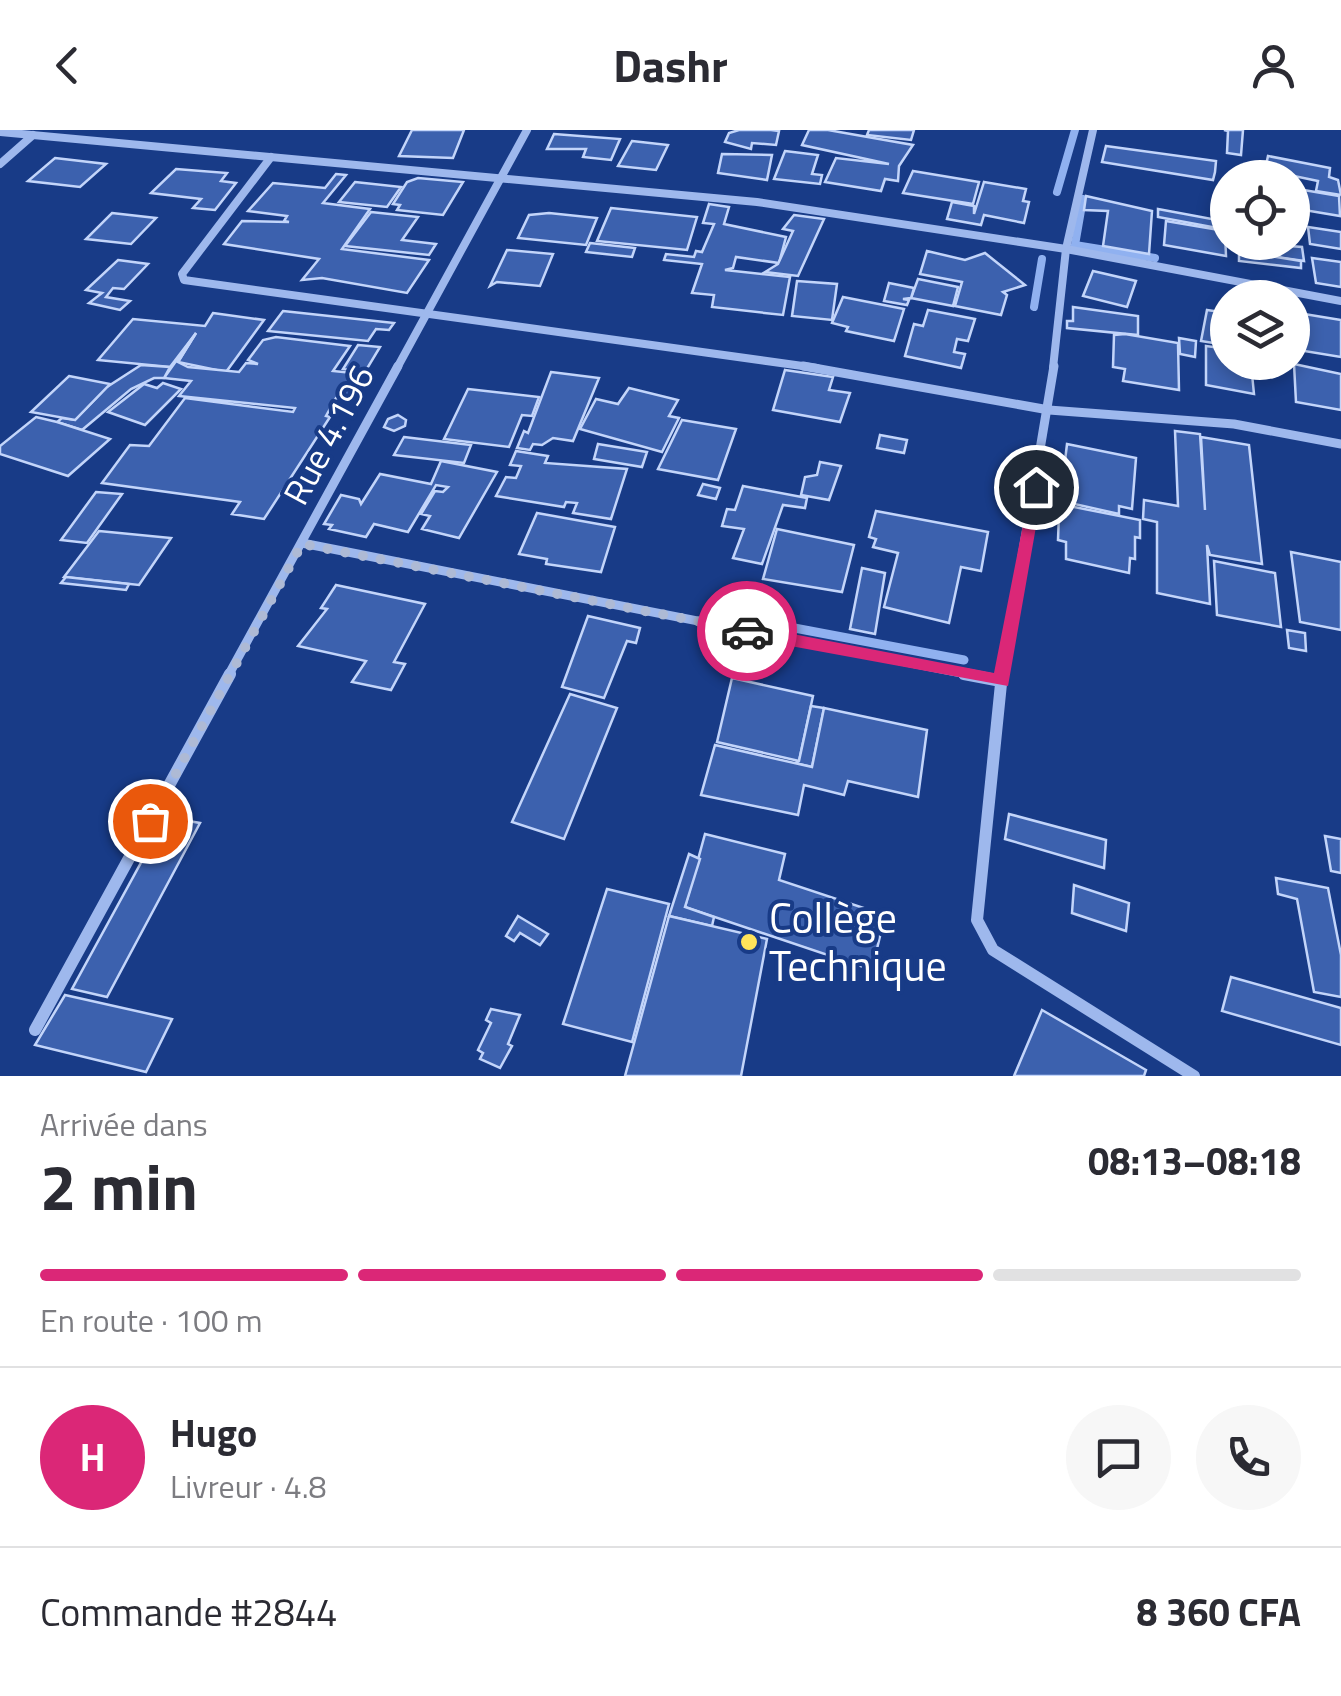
<!DOCTYPE html>
<html lang="fr">
<meta charset="utf-8">
<style>
:root{--surface:#fff;--page:#f7f7f7;--text:#2b2b33;--muted:#7c7c81;--line:#e1e1e2;--accent:#db2777}
body{margin:0;font-family:"Titillium Web",sans-serif;background:var(--page);color:var(--text);height:100vh;display:flex;flex-direction:column;font-size:38px;white-space:nowrap}
*{box-sizing:border-box;margin:0}
p{font-size:32px;color:var(--muted)}
.icon{flex:none;width:55px;height:55px;fill:none;stroke:currentColor;stroke-width:2;stroke-linecap:round;stroke-linejoin:round}
.map{position:relative;height:946px;overflow:hidden}
.panel{display:flex;flex-direction:column;background:var(--surface);flex:1}
.panel>*{flex:none}
.buttons{position:absolute;left:1210px;top:30px;display:grid;gap:20px}
.buttons a{display:grid;place-items:center;width:100px;height:100px;border-radius:50%;background:var(--surface);box-shadow:0 5px 15px #0003;font-size:50px}
.pin{position:absolute;display:grid;place-items:center;width:85px;height:85px;color:#fff;margin:-42px;border:5px solid #fff;border-radius:50%;box-shadow:0 2px 10px #0007}
.courier{position:absolute;display:grid;place-items:center;width:100px;height:100px;margin:-50px;border:8px solid #db2777;border-radius:50%;background:#fff;color:#222;box-shadow:0 2px 12px #0007}
.summary em{font-style:normal;font-weight:700}
.summary div{display:flex;flex-direction:column-reverse}
.summary{display:flex;align-items:center;justify-content:space-between;height:170px;padding:0 40px}
h1{font-size:65px;font-weight:700;line-height:75px}
.bar{display:grid;grid-template-columns:repeat(4,1fr);gap:15px 10px;align-content:center;height:120px;padding:0 40px}
.bar i{height:12px;border-radius:8px;background:var(--line)}
.bar .current{background:var(--accent)}
.bar p{grid-column:span 4}
.line{display:flex;align-items:center;gap:25px;padding:0 40px;border-top:2px solid var(--line)}
.line div{flex:1}
.round{display:grid;place-items:center;flex:none;width:105px;height:105px;border-radius:52px;background:var(--page)}
header{display:flex;justify-content:space-between;align-items:center;height:130px;padding:0 40px;background:var(--surface);font-size:45px;font-weight:700}
.map>svg:first-child{display:block}
.lines{fill:none;stroke-linecap:round;stroke-linejoin:round}
.stream-far1{stroke:#90b1f0;stroke-width:8}
.stream{stroke:#90b1f0;stroke-width:9}
.building{fill:#3c61ae;stroke:#c3d5fa;stroke-width:2.5}
.street-far2{stroke:#9eb8ed;stroke-width:8}
.street-far1{stroke:#9eb8ed;stroke-width:9}
.street{stroke:#9eb8ed;stroke-width:12}
.route{fill:#db2777}
.done{stroke:#aebad5;stroke-width:10;stroke-dasharray:0 18}
.poi-dot{fill:#ffe35a;stroke:#183b87;stroke-width:4}
.labels{text-anchor:middle;stroke-width:8;stroke-linejoin:round;paint-order:stroke}
.street-label{font-size:35px;fill:#fff;stroke:#183b87}
.near-poi-label{font-size:42px;fill:#fff;stroke:#183b87;text-anchor:start}
</style>
<header><svg class="icon" aria-label="back" viewBox="0 0 24 24"><path d="M15 5l-7 7 7 7"/></svg>Dashr<svg class="icon" aria-label="person" viewBox="0 0 24 24"><circle cx="12" cy="8" r="4"/><path d="M4 21q1-7 8-7t8 7"/></svg></header>
<div class="map">
<svg width="1341" height="946" viewBox="0 0 1341 946">
<rect width="100%" height="100%" fill="#183b87"/>
<g class="lines">
<g class="stream-far1">
<polyline points="1057,62 1075,0"/>
<polyline points="1083,69 1075,115 1155,128"/>
<polyline points="1034,177 1042,129"/>
</g>
<polyline class="stream" points="752,490 964,530"/>
</g>
<g class="building">
<polygon points="412,0 464,0 453,28 399,26"/>
<polygon points="739,0 771,0 779,1 776,15 752,13 751,19 725,12 729,3"/>
<polygon points="809,0 828,0 913,15 899,36 898,51 885,49 881,61 825,52 836,28 889,34 802,15"/>
<polygon points="869,0 914,0 911,10 867,5"/>
<polygon points="1224,0 1243,0 1241,25 1227,23 1228,1"/>
<polygon points="554,4 620,9 611,30 583,27 586,19 547,19"/>
<polygon points="632,11 668,15 656,40 618,36"/>
<polygon points="1106,16 1216,31 1215,42 1213,50 1102,32"/>
<polygon points="785,21 818,25 812,44 822,45 820,54 774,49"/>
<polygon points="722,24 772,25 767,50 718,43"/>
<polygon points="1268,26 1330,38 1329,47 1338,50 1341,65 1316,61 1318,51 1265,40"/>
<polygon points="55,28 106,34 80,57 28,51"/>
<polygon points="176,39 227,43 221,51 236,53 215,80 193,78 201,69 151,63"/>
<polygon points="913,41 979,52 973,74 903,63"/>
<polygon points="336,44 346,45 323,73 370,79 342,119 429,130 407,163 322,148 302,150 319,129 224,114 242,91 289,92 284,91 287,86 248,81 273,53 325,58"/>
<polygon points="418,48 463,52 443,85 397,80 400,75 393,74 407,52"/>
<polygon points="355,52 401,57 387,77 339,72"/>
<polygon points="984,52 1026,59 1023,71 1029,72 1024,93 984,85 981,95 947,89 952,72 974,76 974,84"/>
<polygon points="1292,58 1339,66 1340,86 1292,78"/>
<polygon points="1086,66 1152,81 1149,124 1103,116 1108,81 1084,80"/>
<polygon points="709,74 729,77 724,94 786,107 779,133 736,127 733,138 725,140 790,147 783,185 712,177 714,165 692,163 702,134 664,130 666,124 694,127 696,121 702,122 714,94 703,93"/>
<polygon points="611,78 697,87 687,120 597,111"/>
<polygon points="1158,79 1228,92 1228,100 1158,87"/>
<polygon points="371,82 418,87 402,110 436,114 429,125 345,116"/>
<polygon points="112,83 156,88 131,114 86,109"/>
<polygon points="549,83 597,88 586,115 518,108 529,85"/>
<polygon points="794,85 824,89 798,146 765,142 778,134 793,101 783,99"/>
<polygon points="1166,91 1225,101 1226,126 1164,115"/>
<polygon points="1308,97 1341,102 1341,119 1310,114"/>
<polygon points="1237,112 1302,117 1304,131 1236,121"/>
<polygon points="590,113 635,118 632,127 586,122"/>
<polygon points="507,120 553,124 540,156 497,152 490,156"/>
<polygon points="927,121 965,130 985,123 1025,155 1003,162 1007,165 1001,185 955,176 962,152 920,144"/>
<polygon points="1239,121 1301,131 1301,138 1239,131"/>
<polygon points="1312,128 1341,132 1341,157 1316,153"/>
<polygon points="118,130 148,134 124,159 113,158 106,167 130,171 120,180 89,173 102,163 86,160"/>
<polygon points="1093,141 1136,151 1127,177 1083,166"/>
<polygon points="918,149 958,157 953,176 911,168"/>
<polygon points="797,151 837,154 832,190 792,186"/>
<polygon points="889,153 914,158 911,168 903,169 909,170 907,175 884,171"/>
<polygon points="843,167 904,179 894,211 846,201 848,197 832,193"/>
<polygon points="1073,177 1138,186 1138,205 1067,198 1067,191 1073,191"/>
<polygon points="928,180 975,189 968,211 957,209 954,222 965,224 961,238 905,226 914,194 923,196"/>
<polygon points="1207,180 1228,183 1226,215 1201,211"/>
<polygon points="283,181 394,193 389,200 376,199 368,211 268,201"/>
<polygon points="1292,182 1341,190 1341,227 1292,219"/>
<polygon points="213,183 264,190 226,242 178,232 196,203 170,237 98,230 133,189 205,196"/>
<polygon points="196,203 178,232 188,237 239,242 246,233 258,234 248,230 263,210 276,207 350,216 333,241 363,244 349,270 336,268 326,286 330,287 264,389 232,384 240,372 102,353 130,315 149,316 185,268 293,282 295,278 179,266 191,251 164,248"/>
<polygon points="1125,204 1178,213 1179,260 1123,251 1125,239 1113,237 1114,205"/>
<polygon points="1179,208 1196,211 1195,227 1180,224"/>
<polygon points="358,215 380,217 365,242 343,239"/>
<polygon points="1206,216 1228,219 1228,232 1287,232 1287,237 1272,234 1272,247 1252,244 1254,264 1206,255"/>
<polygon points="1294,234 1341,244 1341,280 1296,272"/>
<polygon points="141,235 170,237 164,248 154,248 131,259 82,300 57,292 62,288 75,290 107,257"/>
<polygon points="785,240 833,247 829,260 850,263 840,292 773,280"/>
<polygon points="551,242 599,248 573,311 553,308 542,315 533,314 530,320 517,318 524,301 528,303"/>
<polygon points="69,246 110,254 75,290 31,282"/>
<polygon points="163,253 181,259 145,295 108,282 144,254 157,258"/>
<polygon points="629,258 678,270 669,286 679,288 662,322 580,299 596,269 618,274"/>
<polygon points="468,259 539,267 532,286 522,285 509,317 444,309"/>
<polygon points="398,285 406,290 405,296 394,301 384,297 388,289"/>
<polygon points="36,287 57,292 110,309 68,346 0,324 0,316"/>
<polygon points="682,290 736,299 718,350 658,339"/>
<polygon points="1175,301 1200,304 1205,380 1201,307 1249,315 1262,434 1210,425 1207,415 1210,474 1157,463 1157,392 1143,389 1144,370 1178,376"/>
<polygon points="880,305 907,310 904,323 877,318"/>
<polygon points="404,307 471,315 464,333 394,325"/>
<polygon points="598,314 647,322 642,337 594,329"/>
<polygon points="1067,314 1136,328 1132,379 1119,376 1119,384 1070,373 1070,367 1046,368 1048,353 1062,356"/>
<polygon points="516,321 548,326 545,333 627,339 611,389 573,383 577,373 566,372 564,377 496,366 506,347 516,348 521,336 510,335"/>
<polygon points="441,331 497,342 459,408 422,399 430,386 421,384 435,361 443,362 448,357 436,355 408,402 374,394 366,407 329,399 332,395 324,394 341,365 359,369 361,374 380,344 431,354"/>
<polygon points="820,332 841,336 829,370 801,365 805,347 817,345"/>
<polygon points="703,354 720,358 716,369 698,365"/>
<polygon points="743,356 807,368 805,378 783,375 762,434 733,428 744,399 722,396 727,379 735,380"/>
<polygon points="96,362 122,364 87,413 61,410"/>
<polygon points="1069,376 1140,390 1140,408 1135,407 1135,429 1130,428 1129,443 1066,429 1066,412 1058,410 1059,383 1068,384"/>
<polygon points="876,381 988,402 981,441 961,437 949,493 884,477 898,423 873,417 876,409 869,407"/>
<polygon points="537,383 615,397 601,442 546,434 547,429 519,424"/>
<polygon points="777,399 854,415 842,462 763,449"/>
<polygon points="99,401 171,408 139,455 64,447"/>
<polygon points="1291,422 1341,432 1341,500 1300,492"/>
<polygon points="1214,431 1275,443 1281,497 1217,485"/>
<polygon points="862,438 885,443 875,504 850,499"/>
<polygon points="66,447 129,454 126,460 61,453"/>
<polygon points="336,455 425,474 394,532 405,534 391,560 352,552 366,531 298,516 327,479 321,478"/>
<polygon points="588,486 640,498 636,513 627,511 604,568 562,557"/>
<polygon points="1287,500 1305,503 1306,521 1289,518"/>
<polygon points="732,548 813,566 799,631 717,612"/>
<polygon points="570,564 617,578 564,709 512,692"/>
<polygon points="811,576 824,578 812,637 795,633 799,631"/>
<polygon points="824,578 927,600 918,667 848,651 844,665 804,655 798,685 701,665 715,615 812,637"/>
<polygon points="1009,684 1106,710 1104,738 1005,709"/>
<polygon points="166,687 200,693 107,867 72,859"/>
<polygon points="705,704 785,724 779,750 885,785 872,840 685,777"/>
<polygon points="1325,706 1341,709 1341,743 1331,741"/>
<polygon points="689,724 700,729 685,777 714,787 712,796 669,786"/>
<polygon points="1276,748 1328,758 1341,825 1341,867 1314,862 1297,769 1278,764"/>
<polygon points="1074,755 1129,773 1126,801 1072,783"/>
<polygon points="607,759 669,774 632,912 563,894"/>
<polygon points="518,786 548,804 540,815 520,803 514,811 506,806"/>
<polygon points="669,786 767,809 741,946 625,946"/>
<polygon points="1231,847 1341,878 1341,915 1222,881"/>
<polygon points="65,865 172,889 146,942 35,915"/>
<polygon points="491,879 520,885 508,914 512,916 500,938 480,929 483,923 478,920 491,893 486,890"/>
<polygon points="1042,880 1146,940 1144,946 1014,946"/>
</g>
<g class="lines">
<g class="street-far2">
<polyline points="0,2 757,72 1066,119 1341,171"/>
<polyline points="271,27 182,144 184,150 817,238"/>
<polyline points="0,34 33,5"/>
<polyline points="397,238 527,0"/>
<polyline points="1053,238 1066,119 1093,0"/>
</g>
<g class="street-far1">
<polyline points="803,236 1049,280 1234,294 1341,314"/>
<polyline points="302,413 977,546"/>
<polyline points="228,546 398,236"/>
<polyline points="1002,546 1054,236"/>
</g>
<g class="street">
<polyline points="964,544 1001,551"/>
<polyline points="1002,544 977,790 993,820 1194,946"/>
<polyline points="35,900 230,544"/>
</g>
</g>
<polygon class="route" points="1031,354 1043,357 1008,556 747,508 739,501 747,495 994,543"/>
<g class="lines">
<polyline class="done" points="150,691 302,414 747,501"/>
</g>
<circle class="poi-dot" cx="749" cy="812" r="10"/>
<g class="labels">
<g class="street-label">
<text transform="translate(329 305) rotate(-62)" y="12">Rue 4.196</text>
</g>
<g class="near-poi-label">
<text x="769" y="803">Collège<tspan x="769" dy="48">Technique</tspan></text>
</g>
</g>
</svg>
<div class="buttons">
<a><svg class="icon" aria-label="locate" viewBox="0 0 24 24"><circle cx="12" cy="12" r="6"/><path d="M12 2v4M12 18v4M2 12h4M18 12h4"/></svg></a>
<a><svg class="icon" aria-label="layers" viewBox="0 0 24 24"><path d="M12 4l9 5-9 5-9-5zM3 14l9 5 9-5"/></svg></a>
</div>
<div class="pin" style="left:150px;top:691px;background:#ea580c"><svg class="icon" aria-label="bag" viewBox="0 0 24 24"><path d="M5 8h14l-1 12H6zM9 8a3 3 0 0 1 6 0"/></svg></div>
<div class="pin" style="left:1036px;top:357px;background:#1f2937"><svg class="icon" aria-label="home" viewBox="0 0 24 24"><path d="M3 11l9-7 9 7M6 9v11h12V9"/></svg></div>
<div class="courier" style="left:747px;top:501px"><svg class="icon" aria-label="car" viewBox="0 0 24 24"><path d="M5 17H2v-5l4-1 3-4h7l3 4 3 1v5h-3M9 17h6M6 11h13"/><circle cx="7" cy="17" r="2"/><circle cx="17" cy="17" r="2"/></svg></div>
</div>
<section class="panel">
<div class="summary"><div><h1>2 min</h1><p>Arrivée dans</p></div><em>08:13–08:18</em></div>
<div class="bar"><i class="current"></i><i class="current"></i><i class="current"></i><i></i><p>En route · 100 m</p></div>
<div class="line" style="height:180px"><b class="round" style="background:var(--accent);color:#fff">H</b><div><b>Hugo</b><p>Livreur · 4.8</p></div><a class="round"><svg class="icon" aria-label="chat" viewBox="0 0 24 24"><path d="M4 5h16v11H9l-5 4z"/></svg></a><a class="round"><svg class="icon" aria-label="phone" viewBox="0 0 24 24"><path d="M5 4h4l2 5-3 2q2 4 5 5l2-3 5 2v4C11 20 4 13 5 4z"/></svg></a></div>
<div class="line" style="height:130px"><div>Commande #2844</div><b>8 360 CFA</b></div>
</section>
